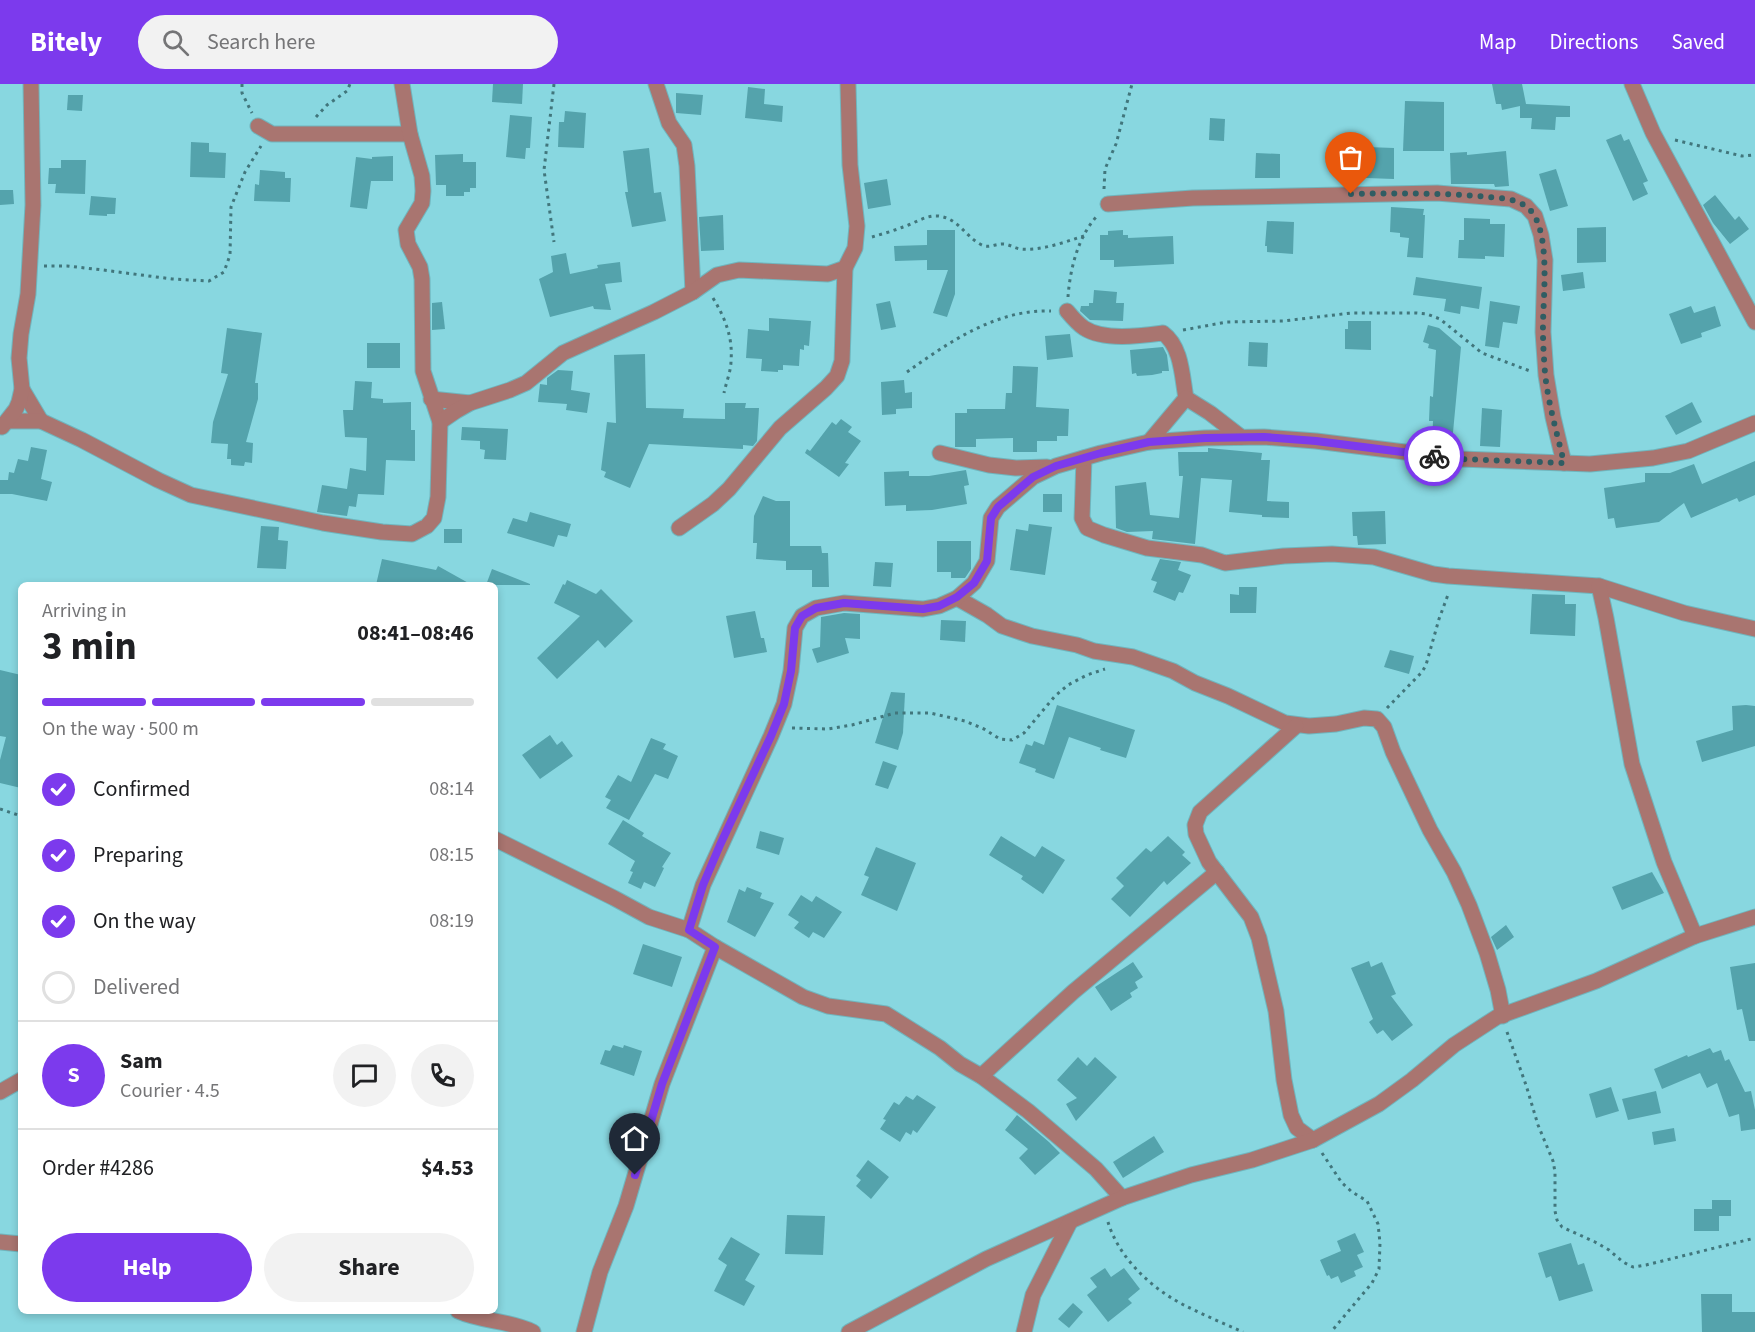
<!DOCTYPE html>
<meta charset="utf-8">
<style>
:root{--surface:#fff;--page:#f2f2f2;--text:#202124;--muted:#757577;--line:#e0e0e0;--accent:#7c3aed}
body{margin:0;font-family:"Source Sans 3",sans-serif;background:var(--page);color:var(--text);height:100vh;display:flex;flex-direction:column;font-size:22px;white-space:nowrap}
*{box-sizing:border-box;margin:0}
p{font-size:20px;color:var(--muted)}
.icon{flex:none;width:33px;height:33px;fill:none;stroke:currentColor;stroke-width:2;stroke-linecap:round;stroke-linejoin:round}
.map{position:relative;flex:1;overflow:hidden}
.drawer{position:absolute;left:18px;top:498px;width:480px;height:732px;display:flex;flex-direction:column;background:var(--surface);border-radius:9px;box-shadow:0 3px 9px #0003}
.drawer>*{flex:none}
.pin{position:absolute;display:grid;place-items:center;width:51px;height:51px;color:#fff;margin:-62px -26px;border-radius:50% 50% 50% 0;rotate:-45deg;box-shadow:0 0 6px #0007}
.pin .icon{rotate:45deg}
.courier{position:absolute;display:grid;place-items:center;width:60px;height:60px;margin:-30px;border:4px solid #7c3aed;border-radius:50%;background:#fff;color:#222;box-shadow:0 2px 8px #0007}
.summary em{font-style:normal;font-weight:700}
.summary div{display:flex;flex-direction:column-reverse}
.summary{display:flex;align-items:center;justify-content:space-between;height:102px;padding:0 24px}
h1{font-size:39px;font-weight:700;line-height:45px}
.bar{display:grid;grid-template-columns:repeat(4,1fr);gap:9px 6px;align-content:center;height:72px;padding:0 24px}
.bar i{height:8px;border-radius:4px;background:var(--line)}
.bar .selected{background:var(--accent)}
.bar p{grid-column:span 4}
.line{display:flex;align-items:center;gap:15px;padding:0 24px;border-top:2px solid var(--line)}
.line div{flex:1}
.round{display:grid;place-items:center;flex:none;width:63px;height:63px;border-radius:32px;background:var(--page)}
ol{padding:0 24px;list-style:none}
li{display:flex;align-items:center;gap:18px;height:66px}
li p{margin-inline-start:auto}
li .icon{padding:6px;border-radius:50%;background:var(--accent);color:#fff;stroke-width:4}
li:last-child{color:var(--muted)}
li i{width:33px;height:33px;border:3px solid var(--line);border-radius:50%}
.action{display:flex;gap:12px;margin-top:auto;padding:12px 24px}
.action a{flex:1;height:69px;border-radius:36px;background:var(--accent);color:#fff;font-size:24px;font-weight:700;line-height:69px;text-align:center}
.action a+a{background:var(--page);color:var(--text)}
header{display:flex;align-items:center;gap:36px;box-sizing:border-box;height:84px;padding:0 30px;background:var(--accent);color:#fff}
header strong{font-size:28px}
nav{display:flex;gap:33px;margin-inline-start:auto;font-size:21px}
.search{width:420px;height:54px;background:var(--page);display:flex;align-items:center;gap:15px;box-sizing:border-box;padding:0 21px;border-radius:33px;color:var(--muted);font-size:22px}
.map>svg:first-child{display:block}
.building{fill:#54a3ac}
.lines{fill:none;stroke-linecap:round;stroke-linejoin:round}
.minor-casing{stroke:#70b5bd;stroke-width:17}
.path{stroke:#41767c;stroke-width:3;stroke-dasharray:3 4.5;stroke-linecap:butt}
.minor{stroke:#a97570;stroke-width:15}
.done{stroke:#305d63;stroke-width:6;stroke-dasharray:0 10.8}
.route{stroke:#7c3aed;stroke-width:8}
</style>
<header>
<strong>Bitely</strong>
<div class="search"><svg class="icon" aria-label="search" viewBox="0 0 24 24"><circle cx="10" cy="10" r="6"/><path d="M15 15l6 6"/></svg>Search here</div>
<nav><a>Map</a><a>Directions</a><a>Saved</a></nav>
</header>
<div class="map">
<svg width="1755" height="1248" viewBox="0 0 1755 1248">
<rect width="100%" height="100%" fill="#88d7e0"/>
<g class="building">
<polygon points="493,0 523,0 522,20 492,18"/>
<polygon points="1492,0 1522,0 1526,20 1570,22 1570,33 1556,33 1555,46 1531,45 1532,34 1520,34 1520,22 1502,26 1501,20 1496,20"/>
<polygon points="748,3 765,5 764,20 783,22 782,38 745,34"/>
<polygon points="676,9 703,11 701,31 676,29"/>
<polygon points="68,11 83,11 82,27 67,26"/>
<polygon points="1405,17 1444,18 1444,67 1403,67"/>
<polygon points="565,27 586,29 584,64 558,63 559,38 564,38"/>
<polygon points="510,31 532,33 530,64 526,64 525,75 506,73"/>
<polygon points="1210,34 1225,35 1224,57 1209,56"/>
<polygon points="1621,50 1624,57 1629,55 1648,97 1643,99 1648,110 1633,117 1606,56"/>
<polygon points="191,58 209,59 209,68 226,69 225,94 190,93"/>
<polygon points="1367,63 1394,64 1394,95 1366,94"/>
<polygon points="649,64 654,109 661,108 666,137 632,143 625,108 628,108 623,67"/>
<polygon points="1506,67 1509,102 1495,103 1494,100 1451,100 1450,69 1467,68 1467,71"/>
<polygon points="1256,69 1280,70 1280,94 1255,94"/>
<polygon points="463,70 463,78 476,78 476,104 470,104 470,108 464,108 464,112 446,112 446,101 436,101 435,71"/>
<polygon points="393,72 393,97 371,97 367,125 350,123 356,73 372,75 372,73"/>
<polygon points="61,76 86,76 85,110 55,109 56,100 48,100 49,84 61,84"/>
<polygon points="1556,85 1568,122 1550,127 1539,90"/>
<polygon points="260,86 285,88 285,94 291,94 290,118 254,117 255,100 259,101"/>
<polygon points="887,95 891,121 868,125 864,99"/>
<polygon points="0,106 13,106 14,120 0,121"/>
<polygon points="1715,111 1735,136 1739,132 1749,145 1730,160 1713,139 1703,121"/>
<polygon points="91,112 116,114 115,130 107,130 107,132 89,131"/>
<polygon points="1391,123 1424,125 1423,131 1425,131 1423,174 1407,173 1409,154 1400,153 1400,149 1390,148"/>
<polygon points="723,131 724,166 701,167 699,133"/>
<polygon points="1464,134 1490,135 1490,140 1505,140 1504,173 1485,172 1485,175 1458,174 1459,156 1464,156"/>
<polygon points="1267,137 1294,138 1293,170 1267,168 1267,162 1265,162"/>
<polygon points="1606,143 1606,178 1577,179 1577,144"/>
<polygon points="927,146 955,146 955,210 947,233 933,229 948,186 927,186 927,176 895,177 894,162 927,161"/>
<polygon points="1123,146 1123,151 1128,151 1128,154 1173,152 1174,180 1114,183 1114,176 1100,176 1100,151 1108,151 1108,147"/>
<polygon points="566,169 570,190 598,184 597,181 620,178 622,198 605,200 611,226 594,225 593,222 550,233 539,195 553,188 551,172"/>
<polygon points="1583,188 1585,204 1563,207 1561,191"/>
<polygon points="1416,193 1482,203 1479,225 1461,222 1460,230 1444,227 1446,215 1413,211"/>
<polygon points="1094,206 1117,208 1116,219 1124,219 1123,237 1090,236 1080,227 1081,222 1089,222 1089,219 1093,219"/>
<polygon points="890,217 896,243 881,246 876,220"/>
<polygon points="1490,217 1520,222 1517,240 1503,238 1499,264 1485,262"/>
<polygon points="442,218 445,245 432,246 432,219"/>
<polygon points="1691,222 1694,229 1715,222 1721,242 1701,249 1702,253 1681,260 1669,230"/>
<polygon points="769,234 811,237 809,262 804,261 804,266 800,265 799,282 783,281 783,286 778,286 778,288 761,287 762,275 746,274 748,245 769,247"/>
<polygon points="1348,237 1371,237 1371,266 1345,265 1345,245 1348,245"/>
<polygon points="1428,241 1439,244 1461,263 1452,359 1432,358 1433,337 1429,337 1430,312 1433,313 1436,266 1428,264 1429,260 1423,258"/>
<polygon points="227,244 262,249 255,299 258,299 258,315 246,358 253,359 252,379 245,378 244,382 231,381 231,375 227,375 228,360 211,359 213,338 228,290 221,289"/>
<polygon points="1070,250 1073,273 1047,276 1045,252"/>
<polygon points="1249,258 1268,259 1267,283 1248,282"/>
<rect x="367" y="259" width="33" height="25"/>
<polygon points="1163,263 1167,271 1169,287 1162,287 1162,289 1152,291 1137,292 1136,289 1132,290 1130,266"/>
<polygon points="645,270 646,324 684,325 683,334 725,335 725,319 746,319 745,324 759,324 757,357 753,362 743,361 743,365 649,360 630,404 604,393 606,388 601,386 607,338 616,339 614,271"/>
<polygon points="1013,282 1038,283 1036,323 1069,325 1068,352 1057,352 1057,357 1037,357 1037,368 1013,368 1013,354 976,355 976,363 955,363 955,329 967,329 967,325 1005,325 1006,309 1012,309"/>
<polygon points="558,286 573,287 571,306 590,309 587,329 566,326 567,320 538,318 540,300 547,301 547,294"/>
<polygon points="904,296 905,309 912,308 912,324 896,325 896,330 882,331 881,298"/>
<polygon points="355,297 372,298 371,314 383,315 383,319 411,318 411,346 415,346 415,377 386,376 384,411 358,410 356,423 349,422 347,432 317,428 322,401 347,405 350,384 366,387 367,354 345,353 343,326 353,326"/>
<polygon points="1692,318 1702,338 1676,351 1665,332"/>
<polygon points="1482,324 1502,326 1500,363 1480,362"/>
<polygon points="841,335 852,343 848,348 861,357 845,379 849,380 839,393 805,369 807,365 810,367 832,338 836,341"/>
<polygon points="462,343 508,345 506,376 484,375 485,366 480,365 480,357 461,356"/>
<polygon points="31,363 47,366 41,395 52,398 47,417 12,410 0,410 0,396 8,396 9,388 14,389 18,375 28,377"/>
<polygon points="1208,364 1262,369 1261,376 1270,376 1267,417 1289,418 1289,434 1262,433 1262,431 1229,428 1232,396 1201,394 1195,460 1152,455 1153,447 1127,448 1116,444 1115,402 1146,398 1150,431 1179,434 1183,392 1179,392 1178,368 1208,368"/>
<polygon points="1755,377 1755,411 1739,418 1737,414 1691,434 1684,419 1659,438 1616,444 1614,434 1608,435 1604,404 1645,398 1645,389 1670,389 1694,380 1702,400"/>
<polygon points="966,386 969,401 964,402 967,420 932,426 906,427 906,421 885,422 884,388 909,387 909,392 929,392"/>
<rect x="1043" y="410" width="19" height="18"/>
<polygon points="763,412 776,417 790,417 790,462 821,462 822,469 828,469 829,503 812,503 812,486 786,486 786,477 756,475 757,459 753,459 754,432"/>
<polygon points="1385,427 1386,460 1358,461 1357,452 1353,452 1352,428"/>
<polygon points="530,428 571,440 567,453 558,451 554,463 507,449 513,434 527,438"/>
<polygon points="1029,440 1052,443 1045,491 1010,486 1016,445 1028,447"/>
<polygon points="261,442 279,443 278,456 288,457 286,485 257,484"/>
<rect x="444" y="445" width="18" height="14"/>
<polygon points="937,457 971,457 971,485 965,494 951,494 951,488 937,488"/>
<polygon points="382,475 436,486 438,482 472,501 376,501"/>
<polygon points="1160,475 1181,478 1178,486 1191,491 1183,509 1179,508 1175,517 1153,508 1157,498 1151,496"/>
<polygon points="875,478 893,479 891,503 873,502"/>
<polygon points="492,485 530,500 530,501 486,501"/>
<polygon points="567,496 596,510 601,505 633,537 605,564 598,556 557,595 537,574 580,532 554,519 563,500 565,501"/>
<polygon points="1239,503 1257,503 1256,529 1230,529 1230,510 1239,511"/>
<polygon points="1532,510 1565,511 1565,520 1576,520 1575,552 1530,550"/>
<polygon points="755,527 761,554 764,554 767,568 734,574 726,532"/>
<polygon points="844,529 860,530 860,555 845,554 849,569 817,579 812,565 820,563 821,533"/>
<polygon points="941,536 966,537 965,558 940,556"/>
<polygon points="1390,566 1414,572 1409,590 1384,583"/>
<polygon points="0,586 21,591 21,704 0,699 0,676 6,653 0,652"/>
<polygon points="891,608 905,609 903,649 898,666 875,659"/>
<polygon points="1057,621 1135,646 1126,674 1100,666 1101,664 1069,653 1054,695 1035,688 1036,685 1019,679 1026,660 1032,662 1034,657 1044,661"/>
<polygon points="1746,621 1755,622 1755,662 1702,678 1696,657 1733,646 1732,622"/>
<polygon points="550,651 557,661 562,657 573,672 540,695 522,671"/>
<polygon points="651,654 666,660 663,665 678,672 668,695 655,690 629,736 606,724 611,716 605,713 618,691 631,698"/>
<polygon points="883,677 897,682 888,705 875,701"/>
<polygon points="623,736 644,749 642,752 671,769 662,783 664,784 655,803 644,798 641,805 628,799 633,788 630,787 635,777 608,760"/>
<polygon points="760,747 784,754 779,771 756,764"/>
<polygon points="1001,752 1035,773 1042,762 1065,776 1043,810 1021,795 1023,792 989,771"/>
<polygon points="1168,752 1185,768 1182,771 1191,779 1167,801 1164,797 1130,833 1111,815 1124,802 1116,794 1146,764 1151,768"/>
<polygon points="876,763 916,779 897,827 861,811 869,793 864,791"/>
<polygon points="1652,788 1664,809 1622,826 1612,803"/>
<polygon points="747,803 762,809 760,814 774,819 755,853 727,838 739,805 745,808"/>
<polygon points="801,811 812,818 816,812 842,828 824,854 813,848 809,854 794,844 799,838 788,831"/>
<polygon points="1506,841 1514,853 1497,866 1491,853"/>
<polygon points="643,860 682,873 672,903 633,890"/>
<polygon points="1369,877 1371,883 1382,878 1396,910 1391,912 1413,941 1392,957 1383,946 1377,950 1369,938 1373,935 1351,884"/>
<polygon points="1133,878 1143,893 1135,898 1138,904 1130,909 1132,913 1111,927 1095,903"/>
<polygon points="1755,879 1755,957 1749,957 1742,925 1737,926 1730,883"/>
<polygon points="613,961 623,964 624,961 642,967 634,992 600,980 605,966 610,967"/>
<polygon points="1710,964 1713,969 1721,966 1725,977 1729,975 1745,1008 1751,1007 1755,1026 1755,1045 1741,1047 1739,1030 1729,1033 1717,999 1707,1004 1700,989 1662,1005 1654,985 1687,971 1688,973"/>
<polygon points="1078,973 1087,982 1095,973 1117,993 1076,1037 1066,1020 1077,1014 1057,996"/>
<polygon points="1611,1003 1619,1027 1596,1034 1589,1010"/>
<polygon points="1656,1007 1661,1029 1628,1036 1622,1015"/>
<polygon points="917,1011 936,1023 917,1049 913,1046 911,1051 906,1048 900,1058 880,1045 886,1036 883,1035 894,1018 899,1021 906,1012 913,1016"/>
<polygon points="1017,1031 1049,1058 1060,1069 1035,1091 1019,1074 1028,1065 1005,1046"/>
<polygon points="1674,1044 1676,1057 1654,1061 1652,1048"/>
<polygon points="1154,1052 1164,1068 1123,1094 1113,1078"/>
<polygon points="868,1076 889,1093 871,1115 856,1102 861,1096 856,1092"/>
<polygon points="1712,1116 1731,1116 1731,1132 1719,1132 1719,1147 1694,1147 1694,1125 1712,1125"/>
<polygon points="787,1131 825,1132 823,1171 785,1170"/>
<polygon points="1355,1149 1364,1168 1357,1171 1363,1183 1354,1187 1356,1192 1341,1199 1338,1192 1331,1195 1329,1191 1327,1192 1320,1176 1341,1167 1337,1157"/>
<polygon points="731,1153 760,1170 745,1196 755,1202 744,1222 714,1207 727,1181 718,1175"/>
<polygon points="1571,1159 1578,1181 1584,1179 1593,1207 1559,1217 1551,1192 1546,1194 1538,1169"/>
<polygon points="1105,1184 1111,1193 1124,1184 1140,1205 1128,1215 1132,1219 1108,1238 1087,1211 1097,1203 1090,1194"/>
<polygon points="1701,1210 1732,1210 1732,1228 1755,1228 1755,1248 1702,1248"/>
<polygon points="1073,1219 1083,1228 1069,1244 1058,1235"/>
</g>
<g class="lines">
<defs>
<g id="minor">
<polyline points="656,0 669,39 684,61 687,82 693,208"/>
<polyline points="1632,0 1653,49 1755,238"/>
<polyline points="258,42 272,50 410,50"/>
<polyline points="1108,120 1193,114 1437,109 1511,115 1526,122 1535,132 1541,151 1545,176 1543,248 1546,291 1553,333 1564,379"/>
<path d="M1067,227C1072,233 1078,240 1084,244C1104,257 1140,252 1163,249C1182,263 1182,293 1186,314L1210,329L1241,353"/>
<polyline points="22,305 41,337"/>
<polyline points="431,315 470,319"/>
<polyline points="8,337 41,337 82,356 158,396 191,411 323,439 382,448 412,450 427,442 434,434 438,413 440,338 423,287 422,195 420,183 408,160 406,146 422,119 423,107 422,92 410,50 402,0"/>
<polyline points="440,338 456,327 470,319 510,306 526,299 563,269 654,228 693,208 717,191 739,186 828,190 845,184 855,164 857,142 850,81 848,0"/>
<polyline points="2,343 16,325 19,318 22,305 19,274 21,250 28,210 33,121 31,0"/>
<polyline points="1149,358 1186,314"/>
<polyline points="940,369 989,381 1016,384 1047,383"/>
<polyline points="1084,374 1082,434 1087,444 1104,451 1147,464 1202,471 1225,479 1284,472 1332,470 1374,473 1433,490 1448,492 1599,502 1684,529 1755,545"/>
<polyline points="679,444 713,420 729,405 780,344 826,304 837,292 842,277 845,184"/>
<polyline points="1599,502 1606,534 1632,680 1664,778 1695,852"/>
<polyline points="957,514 987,531 1002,542 1032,552 1077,561 1094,567 1133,573 1173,587 1195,599 1228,612 1285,639 1309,642 1336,640 1364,634 1377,635 1384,643 1393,668 1430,746 1454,788 1469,821 1487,869 1498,906 1503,932"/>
<polyline points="1296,642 1200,728 1195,741 1196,750 1209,778 1251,833 1259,854 1276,927 1284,996 1291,1031 1297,1044 1313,1056"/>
<polyline points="495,755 614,814 649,833 689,846 715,863 803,913 828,922 886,930 940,964 960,980 981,992 1028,1027 1096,1085 1122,1114"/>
<polyline points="689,846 703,801 771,652 784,620 791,587 795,544 802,532 816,524 844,519 923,525 939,522 957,514 974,499 987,477 991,434 998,423 1033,393 1056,382 1101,369 1149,358 1205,354 1264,353 1316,357 1461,375 1590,380 1653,374 1688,367 1755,339"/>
<polyline points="981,992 1073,908 1217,788"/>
<polyline points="0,1008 21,996"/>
<polyline points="0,1158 21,1160"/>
<path d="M458,1227C482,1238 509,1236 533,1248"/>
<polyline points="584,1248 600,1188 626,1122 662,1000 715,863"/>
<polyline points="849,1248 986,1175 1122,1114 1191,1091 1252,1076 1313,1056 1379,1020 1412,996 1454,961 1497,933 1596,897 1695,852 1755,833"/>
<polyline points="1024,1248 1033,1211 1070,1138"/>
</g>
</defs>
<use href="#minor" class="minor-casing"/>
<g class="path">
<polyline points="242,0 242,9 252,29"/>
<polyline points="554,0 544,86 554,158"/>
<polyline points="316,33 327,21 347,7 350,0"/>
<polyline points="1675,56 1742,72 1755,71"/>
<polyline points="1104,105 1105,85 1116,60 1132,0"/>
<path d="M872,153C882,150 893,147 903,143C915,139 926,131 938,132C958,134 964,151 980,160C988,165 994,160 1003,160C1009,160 1014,164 1020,165C1042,167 1064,158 1084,152"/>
<polyline points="44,182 67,182 103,186 172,195 209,197 224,188 230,171 231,123 245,88 261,62"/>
<path d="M1068,213C1070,185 1078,152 1098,131"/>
<path d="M713,214C725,234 733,253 731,277C731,287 726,299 724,309"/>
<polyline points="1183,246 1227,238 1283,237 1351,229 1416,229 1427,230 1440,235 1482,269 1530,287"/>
<path d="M907,288C949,258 997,225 1051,227"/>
<polyline points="1387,624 1422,588 1426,581 1439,535 1449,508"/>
<polyline points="792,644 828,645 852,641 895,629 930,629 965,637 984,645 1000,655 1012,656 1024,649 1055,612 1068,601 1087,591 1105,585"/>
<polyline points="0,725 21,732"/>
<polyline points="1507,948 1526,1001 1538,1041 1553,1077 1555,1088 1555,1127 1557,1136 1562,1143 1595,1158 1609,1166 1623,1178 1633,1183 1646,1181 1755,1154"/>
<polyline points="1322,1069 1342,1099 1352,1108 1367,1117 1378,1140 1380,1159 1379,1185 1372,1199 1331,1248"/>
<path d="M1108,1138C1119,1175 1154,1207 1188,1223C1206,1232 1225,1240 1243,1248"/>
</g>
<use href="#minor" class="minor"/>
</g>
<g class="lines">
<path class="done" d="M1351,110C1394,109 1436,109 1479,112C1494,114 1510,113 1524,121C1554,138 1542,218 1543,248C1543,261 1544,275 1545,289C1548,319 1557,349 1564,379L1461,375L1434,372"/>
<polyline class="route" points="635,1091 662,1000 715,863 689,846 703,801 720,761 771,652 784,620 791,587 795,544 802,532 816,524 844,519 923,525 939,522 957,513 974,499 987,477 991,434 998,423 1033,393 1056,382 1101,369 1149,358 1205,354 1264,353 1316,357 1434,372"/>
</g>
</svg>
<div class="pin" style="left:1351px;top:110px;background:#ea580c"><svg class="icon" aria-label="bag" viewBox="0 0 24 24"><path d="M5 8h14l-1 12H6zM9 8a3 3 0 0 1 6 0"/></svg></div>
<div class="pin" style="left:635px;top:1091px;background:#1f2937"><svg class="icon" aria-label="home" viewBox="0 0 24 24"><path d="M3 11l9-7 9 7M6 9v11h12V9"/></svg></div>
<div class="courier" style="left:1434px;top:372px"><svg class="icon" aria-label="bike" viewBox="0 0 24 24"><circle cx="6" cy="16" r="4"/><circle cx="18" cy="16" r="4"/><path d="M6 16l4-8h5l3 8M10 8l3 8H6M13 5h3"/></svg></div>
<section class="drawer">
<div class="summary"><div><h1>3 min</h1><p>Arriving in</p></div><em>08:41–08:46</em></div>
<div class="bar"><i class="selected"></i><i class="selected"></i><i class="selected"></i><i></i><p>On the way · 500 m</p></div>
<ol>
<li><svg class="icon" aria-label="check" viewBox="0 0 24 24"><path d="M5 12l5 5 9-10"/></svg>Confirmed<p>08:14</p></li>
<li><svg class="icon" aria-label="check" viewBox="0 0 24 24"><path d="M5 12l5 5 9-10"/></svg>Preparing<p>08:15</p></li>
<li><svg class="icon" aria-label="check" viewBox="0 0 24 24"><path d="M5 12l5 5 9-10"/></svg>On the way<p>08:19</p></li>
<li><i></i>Delivered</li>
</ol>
<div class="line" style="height:108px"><b class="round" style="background:var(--accent);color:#fff">S</b><div><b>Sam</b><p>Courier · 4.5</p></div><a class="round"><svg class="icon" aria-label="chat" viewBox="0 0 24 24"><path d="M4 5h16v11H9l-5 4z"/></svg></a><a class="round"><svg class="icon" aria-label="phone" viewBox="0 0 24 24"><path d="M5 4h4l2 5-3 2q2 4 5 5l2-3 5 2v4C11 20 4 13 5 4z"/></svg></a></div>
<div class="line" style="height:78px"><div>Order #4286</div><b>$4.53</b></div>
<div class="action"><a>Help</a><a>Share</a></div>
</section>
</div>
